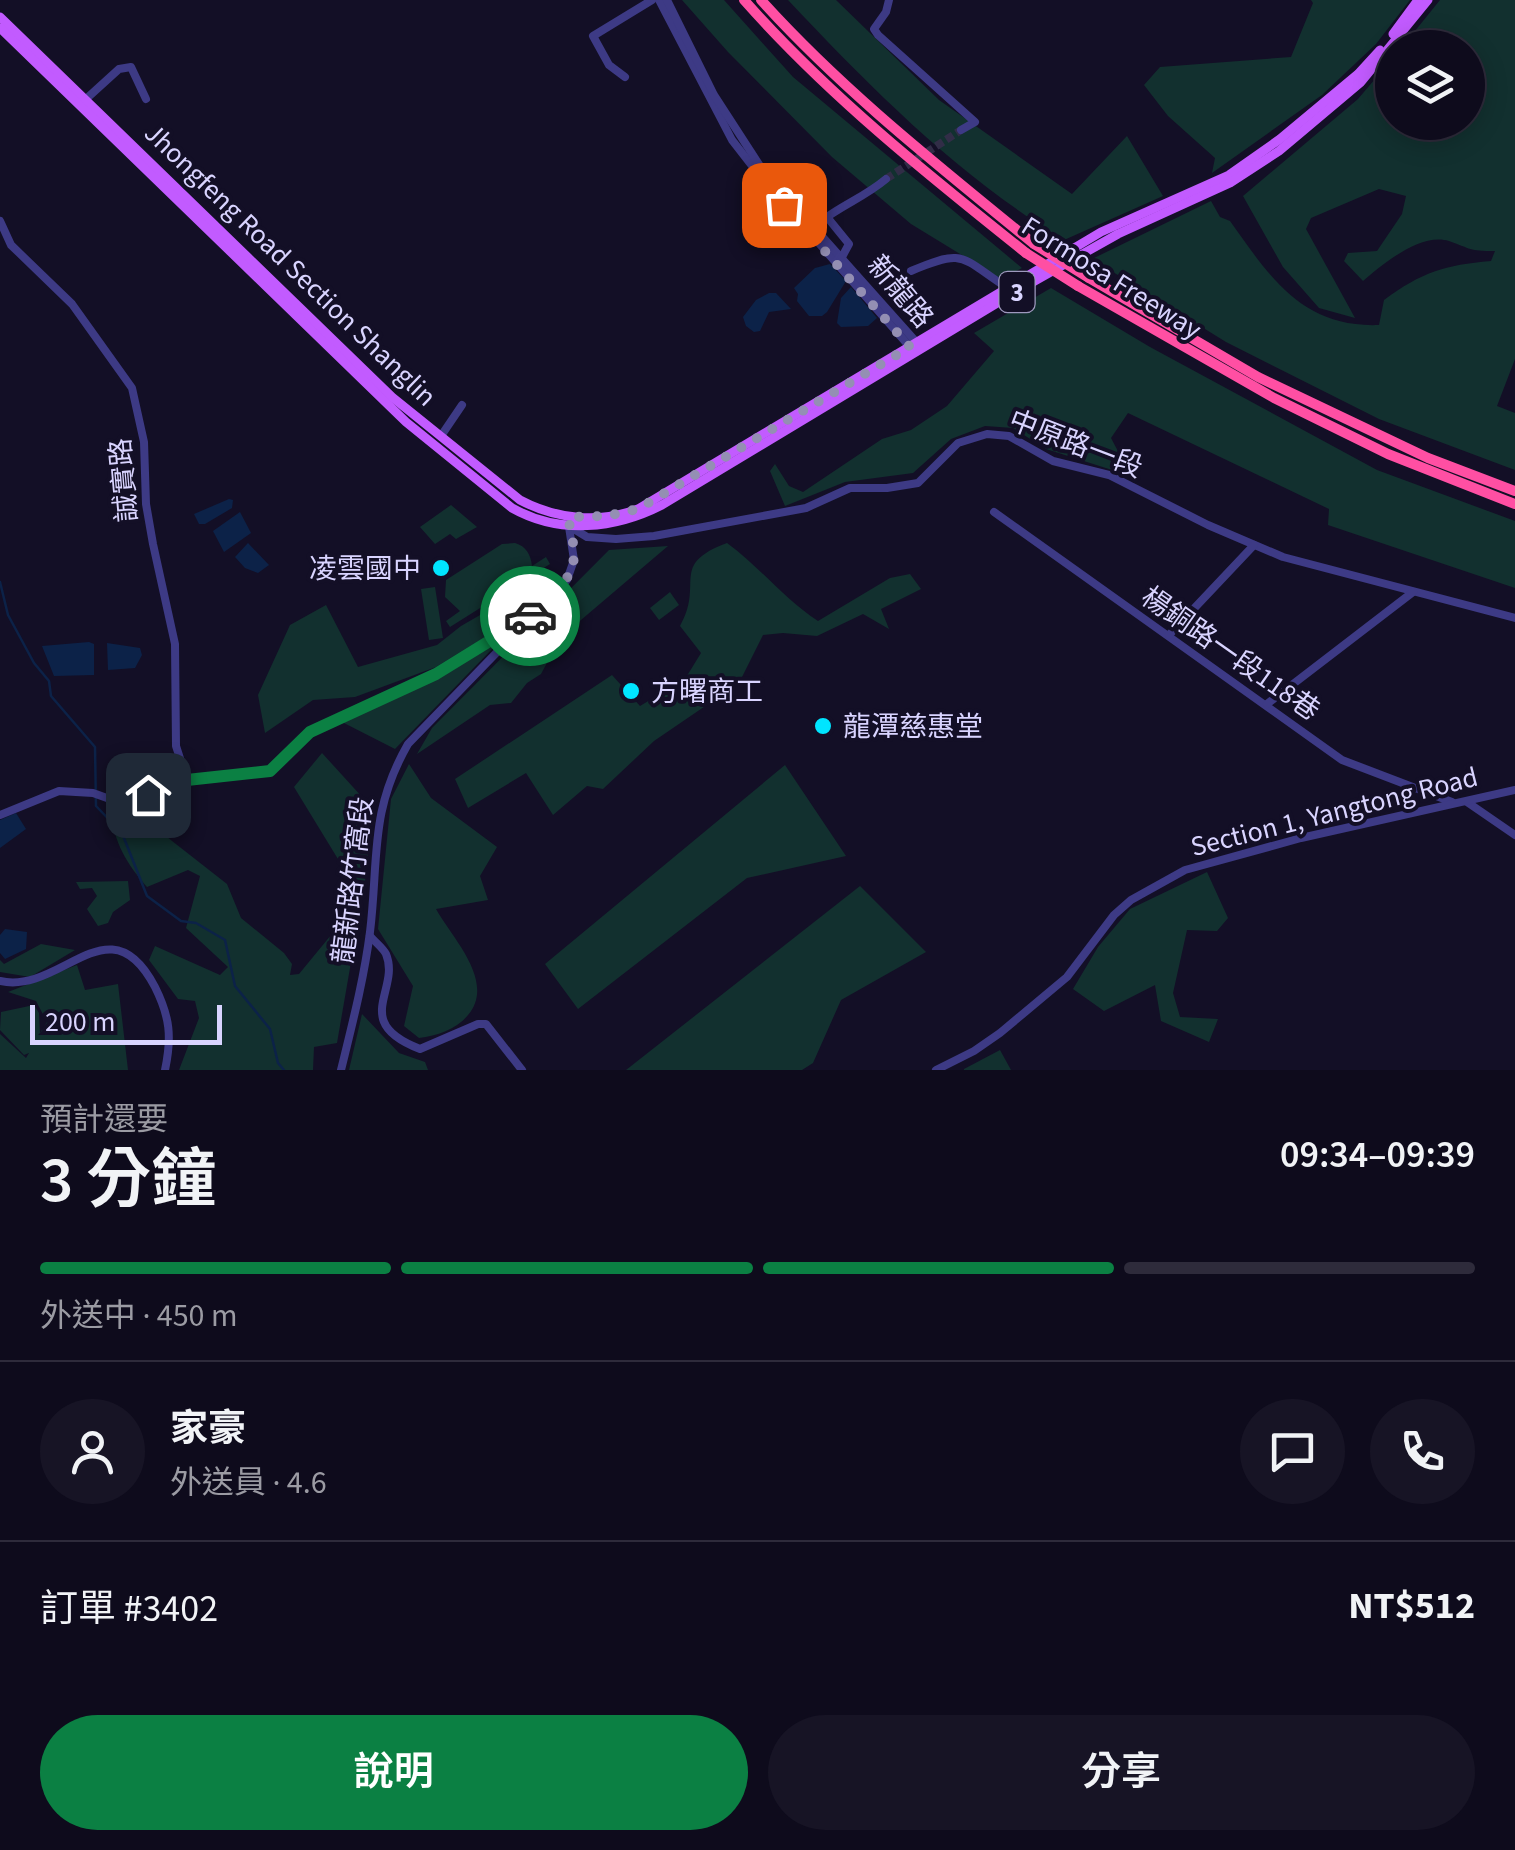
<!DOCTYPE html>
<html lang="zh-TW">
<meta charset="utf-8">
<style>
:root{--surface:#0e0b1c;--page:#171425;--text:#f1f3f6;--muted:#9b9ba3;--line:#2e2b3b;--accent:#0b8043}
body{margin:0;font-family:"Source Sans 3","Noto Sans TC",sans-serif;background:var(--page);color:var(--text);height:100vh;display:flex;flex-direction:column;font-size:38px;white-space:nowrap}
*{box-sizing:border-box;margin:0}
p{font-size:32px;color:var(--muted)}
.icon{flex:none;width:55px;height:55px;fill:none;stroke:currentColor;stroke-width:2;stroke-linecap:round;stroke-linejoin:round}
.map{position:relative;height:1070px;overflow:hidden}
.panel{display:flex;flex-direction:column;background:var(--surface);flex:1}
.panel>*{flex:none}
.buttons{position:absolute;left:1375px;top:30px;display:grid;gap:20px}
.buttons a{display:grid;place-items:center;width:110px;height:110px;border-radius:50%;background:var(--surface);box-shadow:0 5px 25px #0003,0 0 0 2px var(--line);font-size:50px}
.scale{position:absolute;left:30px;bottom:25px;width:192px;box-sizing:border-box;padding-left:10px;border:5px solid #d9d4ff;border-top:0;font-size:28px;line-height:35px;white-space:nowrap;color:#d9d4ff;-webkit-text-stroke:8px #130f26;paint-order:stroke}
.pin{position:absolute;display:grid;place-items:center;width:85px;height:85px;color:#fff;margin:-42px;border-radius:20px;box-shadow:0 5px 15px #0006}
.courier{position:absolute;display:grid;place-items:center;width:100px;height:100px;margin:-50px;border:8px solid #0b8043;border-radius:50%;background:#fff;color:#222;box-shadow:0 2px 12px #0007}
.headline em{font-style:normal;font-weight:600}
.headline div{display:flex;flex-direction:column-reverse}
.headline{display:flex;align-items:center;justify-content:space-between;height:170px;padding:0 40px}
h1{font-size:65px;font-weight:600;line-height:75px}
.bar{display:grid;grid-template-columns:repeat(4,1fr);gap:15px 10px;align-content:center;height:120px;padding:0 40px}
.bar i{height:12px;border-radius:8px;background:var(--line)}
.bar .current{background:var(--accent)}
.bar p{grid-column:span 4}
.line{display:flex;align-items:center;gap:25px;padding:0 40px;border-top:2px solid var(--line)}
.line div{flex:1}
.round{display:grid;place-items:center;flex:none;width:105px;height:105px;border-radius:52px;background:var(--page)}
.cta{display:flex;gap:20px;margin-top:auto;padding:20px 40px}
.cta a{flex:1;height:115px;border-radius:60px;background:var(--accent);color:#fff;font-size:40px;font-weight:600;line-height:115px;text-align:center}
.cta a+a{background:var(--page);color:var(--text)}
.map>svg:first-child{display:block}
.green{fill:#12302f}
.water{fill:#0c2248}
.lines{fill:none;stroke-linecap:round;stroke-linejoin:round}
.stream{stroke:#0c2248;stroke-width:2.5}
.minor-tunnel{stroke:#312d47;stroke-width:8;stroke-dasharray:8 4;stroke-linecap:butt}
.minor{stroke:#3d3a85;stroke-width:8}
.major{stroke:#c25bff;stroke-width:9}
.highway{stroke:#ff4fa3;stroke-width:10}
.highway-bridge{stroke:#ff4fa3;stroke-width:10}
.done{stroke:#948fb3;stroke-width:10;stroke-dasharray:0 18}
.route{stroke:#0b8043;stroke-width:12}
.poi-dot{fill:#00e5ff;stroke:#130f26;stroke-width:4}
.labels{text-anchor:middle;stroke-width:8;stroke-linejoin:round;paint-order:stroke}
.shield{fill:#130f26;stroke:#9e99be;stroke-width:2.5}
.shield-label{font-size:25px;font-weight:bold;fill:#d9d4ff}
.street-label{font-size:28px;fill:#d9d4ff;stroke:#130f26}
.poi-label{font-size:28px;fill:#d9d4ff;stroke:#130f26;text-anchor:start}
</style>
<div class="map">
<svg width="1515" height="1070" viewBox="0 0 1515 1070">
<rect width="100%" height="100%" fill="#130f26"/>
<g class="green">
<polygon points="682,0 724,0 793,77 1022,268 1001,279 911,224 832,157 728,52"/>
<path d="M788,0H836L939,100L1072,194L1127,136L1163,196L1064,240C959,177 872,89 788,0Z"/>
<polygon points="1311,0 1410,0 1376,44 1322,95 1212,173 1215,158 1168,116 1144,85 1160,67 1291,57 1313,3"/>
<path d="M1440,0H1515V359L1497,406L1515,413V470L1379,419L1226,342L1092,259L1211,201L1220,217L1230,221C1270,277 1302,328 1379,325L1384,300C1422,272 1445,265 1491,261L1495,251C1468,251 1472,249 1449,241C1421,232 1383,264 1363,281L1344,261L1348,253L1377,251L1402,214L1406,196L1379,189L1311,218L1306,229L1355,318L1319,308L1283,267L1243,196L1358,99L1392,59V122H1468V48L1402,47Z"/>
<polygon points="1051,288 1150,347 1377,470 1515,521 1515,588 1328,525 1329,509 1128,413 1111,438 1131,476 1046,449 1013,428 985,426 951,439 913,473 845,482 785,506 770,471 775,464 789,486 803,492 882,439 911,430 947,406 994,351 974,333"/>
<polygon points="451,505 477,527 456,539 450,534 435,544 420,527"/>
<path d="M515,543C526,546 531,555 532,566L546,557L550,564L450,627L446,621L460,611L445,597L446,580L502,544Z"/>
<path d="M727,543C760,567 784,599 818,621L890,578L910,574L921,589L881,609L889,629L863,614L817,636L783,633L763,635L739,683L654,741L603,789L587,786L553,815L526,773L468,808L455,779L612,675L640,706L685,679L701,653L680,626C705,583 668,565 727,543Z"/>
<polygon points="668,546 561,637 541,674 527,683 511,703 490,705 417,754 432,728 609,550"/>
<polygon points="551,574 529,610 436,667 355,697 313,700 265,733 258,695 290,625 326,605 358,667 437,645 461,626"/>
<polygon points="435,587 443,638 429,640 421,589"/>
<polygon points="670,592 679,605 659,620 650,608"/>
<polygon points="514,627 513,634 495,646 395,749 342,722 436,679"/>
<polygon points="322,753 373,809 363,900 294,787"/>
<path d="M409,764L431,798L497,847L480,876L488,900L436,909C453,939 496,982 468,1015C457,1029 437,1036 419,1038L404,1026L413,986L378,929L391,799Z"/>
<polygon points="785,765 846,856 747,878 578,1009 545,964"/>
<path d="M111,812L144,819L227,884L241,918L284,953L292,964L290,975L299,974L336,929L358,922L337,1043L314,1047L313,1070H179L199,1018L195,1001L178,999L149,960L155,946L220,975L228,967L186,928L200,876L188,870L147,887C127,864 114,843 111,812Z"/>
<polygon points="1207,872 1228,918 1217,931 1187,930 1173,993 1180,1017 1218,1019 1209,1042 1161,1021 1155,985 1104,1011 1073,989 1098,947 1130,909"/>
<polygon points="128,881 130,900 113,912 108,923 98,926 87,909 97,896 92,888 80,889 76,882"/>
<polygon points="860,886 926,952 841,1000 813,1063 802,1070 626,1070"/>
<polygon points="41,944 75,950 30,977 0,972 0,960 4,964"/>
<polygon points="77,965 85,990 118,984 128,1070 0,1070 0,1034 26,1058 29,1053 24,1055 0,1030 1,1012 34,1005 39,1013 40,1033 47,1022 36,1001 8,992"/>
<polygon points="362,1014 399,1053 425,1062 428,1070 349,1070"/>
<polygon points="1000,1050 1011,1070 964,1070 964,1069"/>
</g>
<g class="water">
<polygon points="830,264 846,281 827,312 822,316 809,316 797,301 798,294 794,288 815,268"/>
<polygon points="851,287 877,318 868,326 841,327 837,323 841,298"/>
<polygon points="769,293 776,293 791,309 769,312 760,331 754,332 746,326 743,317 756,300"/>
<polygon points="229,499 233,500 232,508 205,524 199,524 194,514"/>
<polygon points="240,512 251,533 224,552 213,531"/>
<polygon points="248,543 269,565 258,573 245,568 235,557"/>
<polygon points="89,642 94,644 94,675 54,676 42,646"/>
<polygon points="107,643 140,648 142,655 135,668 108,670"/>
<polygon points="16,813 26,829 0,848 0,820"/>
<polygon points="5,929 27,932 26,949 5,959 0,953 0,935"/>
</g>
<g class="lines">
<polyline class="stream" points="0,582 8,615 34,663 49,681 51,696 95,747 96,806 122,833 147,896 181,921 196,923 225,940 235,986 270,1029 278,1063 284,1070"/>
<polyline class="minor-tunnel" points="886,179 961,130"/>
<g class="minor">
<polyline points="659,0 732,140 760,176 910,347"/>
<polyline points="667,0 714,95 762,169 918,344"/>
<polyline points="889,0 886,12 874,29 878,35 975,122 961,130"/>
<polyline points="625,77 609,65 593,36 652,0"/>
<polyline points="86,99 119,69 131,67 146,99"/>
<polyline points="0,221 11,245 72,304 132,388 144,442 146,504 153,544 175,644 176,746 187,780"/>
<path d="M842,257L849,244L827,217C847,203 867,195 886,179"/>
<path d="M911,271C965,248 960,257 1006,287"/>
<polyline points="441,436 462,405"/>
<polyline points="994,512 1342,760 1452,802"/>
<polyline points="569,526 587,537 616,539 654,536 806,508 850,488 887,488 918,483 958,443 987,434 1009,436 1053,461 1109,475 1208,525 1283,557 1515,618"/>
<polyline points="1169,635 1254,545"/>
<polyline points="1267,704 1413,592"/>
<polyline points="1467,802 1515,835"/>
<polyline points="0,815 59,791 93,793 107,798 138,797 187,780 270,771 310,732 436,673 528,617"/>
<path d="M370,936C375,942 383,948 386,954C401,990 350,1022 420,1049L478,1024H486L522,1070"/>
<path d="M0,981C62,995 109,899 155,987C170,1017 172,1037 165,1070"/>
<path d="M341,1070C352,1025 364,979 370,932C379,858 369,812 408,744L567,580L574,560L569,527"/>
<polyline points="936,1070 974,1051 1000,1033 1067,977 1114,915 1131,900 1185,870 1301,838 1515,790"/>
</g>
<g class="major">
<path d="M0,17L392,397L520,500C556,519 598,524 638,509L1101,232L1229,175L1280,139L1358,74L1380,50"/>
<path d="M0,28L406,422L512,508C560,535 615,529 662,505L1024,287L1118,234L1230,183L1279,151L1361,82L1428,0"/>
<polyline points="1393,34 1418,0"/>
</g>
<g class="highway">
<path d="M744,0C828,95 927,174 1026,253"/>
<path d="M761,0C843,91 940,167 1034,244"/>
<polyline points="1089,278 1258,377 1428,458 1515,491"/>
<polyline points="1078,286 1274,398 1388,454 1515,504"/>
</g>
<g class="highway-bridge">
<polyline points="1034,244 1089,278"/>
<polyline points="1026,253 1078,286"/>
</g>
</g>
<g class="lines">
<path class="done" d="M530,616C550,599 576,579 574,550C573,539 569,529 569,517L607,516L638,509L910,347L784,205"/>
<polyline class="route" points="148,795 187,780 270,771 310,732 436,674 530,616"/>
</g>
<g class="poi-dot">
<circle cx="441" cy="568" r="10"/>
<circle cx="631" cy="691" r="10"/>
<circle cx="823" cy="726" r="10"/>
</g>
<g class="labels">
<rect class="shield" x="999.5" y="272" width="35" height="40" rx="8"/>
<g class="shield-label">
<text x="1017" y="301">3</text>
</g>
<g class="street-label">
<text transform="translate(291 264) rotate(44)" y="10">Jhongfeng Road Section Shanglin</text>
<text transform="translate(1112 277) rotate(32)" y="10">Formosa Freeway</text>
<text transform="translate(901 291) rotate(50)" y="10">新龍路</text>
<text transform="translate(1076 443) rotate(21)" y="10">中原路一段</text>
<text transform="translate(123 480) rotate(-95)" y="10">誠實路</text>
<text transform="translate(1231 653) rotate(35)" y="10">楊銅路一段118巷</text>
<text transform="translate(1334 811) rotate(-14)" y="10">Section 1, Yangtong Road</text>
<text transform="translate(352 880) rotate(-83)" y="10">龍新路竹窩段</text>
</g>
<g class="poi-label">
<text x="421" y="578" text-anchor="end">凌雲國中</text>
<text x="651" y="701">方曙商工</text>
<text x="843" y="736">龍潭慈惠堂</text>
</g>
</g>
</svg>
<div class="buttons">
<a><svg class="icon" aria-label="layers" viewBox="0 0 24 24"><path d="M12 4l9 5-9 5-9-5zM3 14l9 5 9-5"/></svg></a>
</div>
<div class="scale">200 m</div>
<div class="pin" style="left:784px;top:205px;background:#ea580c"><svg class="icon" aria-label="bag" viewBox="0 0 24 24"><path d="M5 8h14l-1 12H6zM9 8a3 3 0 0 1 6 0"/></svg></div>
<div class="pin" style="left:148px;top:795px;background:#1f2937"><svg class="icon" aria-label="home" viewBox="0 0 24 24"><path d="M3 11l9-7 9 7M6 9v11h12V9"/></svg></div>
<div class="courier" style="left:530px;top:616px"><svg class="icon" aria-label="car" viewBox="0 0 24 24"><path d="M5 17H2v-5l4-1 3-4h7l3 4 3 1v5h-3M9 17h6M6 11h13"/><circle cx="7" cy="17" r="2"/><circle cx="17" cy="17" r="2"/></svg></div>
</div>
<section class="panel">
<div class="headline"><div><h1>3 分鐘</h1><p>預計還要</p></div><em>09:34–09:39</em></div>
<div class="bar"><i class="current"></i><i class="current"></i><i class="current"></i><i></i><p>外送中 · 450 m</p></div>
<div class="line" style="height:180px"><a class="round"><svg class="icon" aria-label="person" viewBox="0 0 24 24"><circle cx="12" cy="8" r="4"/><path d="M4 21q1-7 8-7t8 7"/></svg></a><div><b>家豪</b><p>外送員 · 4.6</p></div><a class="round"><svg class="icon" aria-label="chat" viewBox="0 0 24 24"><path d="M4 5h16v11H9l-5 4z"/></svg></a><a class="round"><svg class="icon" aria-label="phone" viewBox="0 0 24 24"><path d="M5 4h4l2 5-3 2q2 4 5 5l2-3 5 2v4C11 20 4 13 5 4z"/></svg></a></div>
<div class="line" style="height:130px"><div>訂單 #3402</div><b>NT$512</b></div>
<div class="cta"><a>說明</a><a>分享</a></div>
</section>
